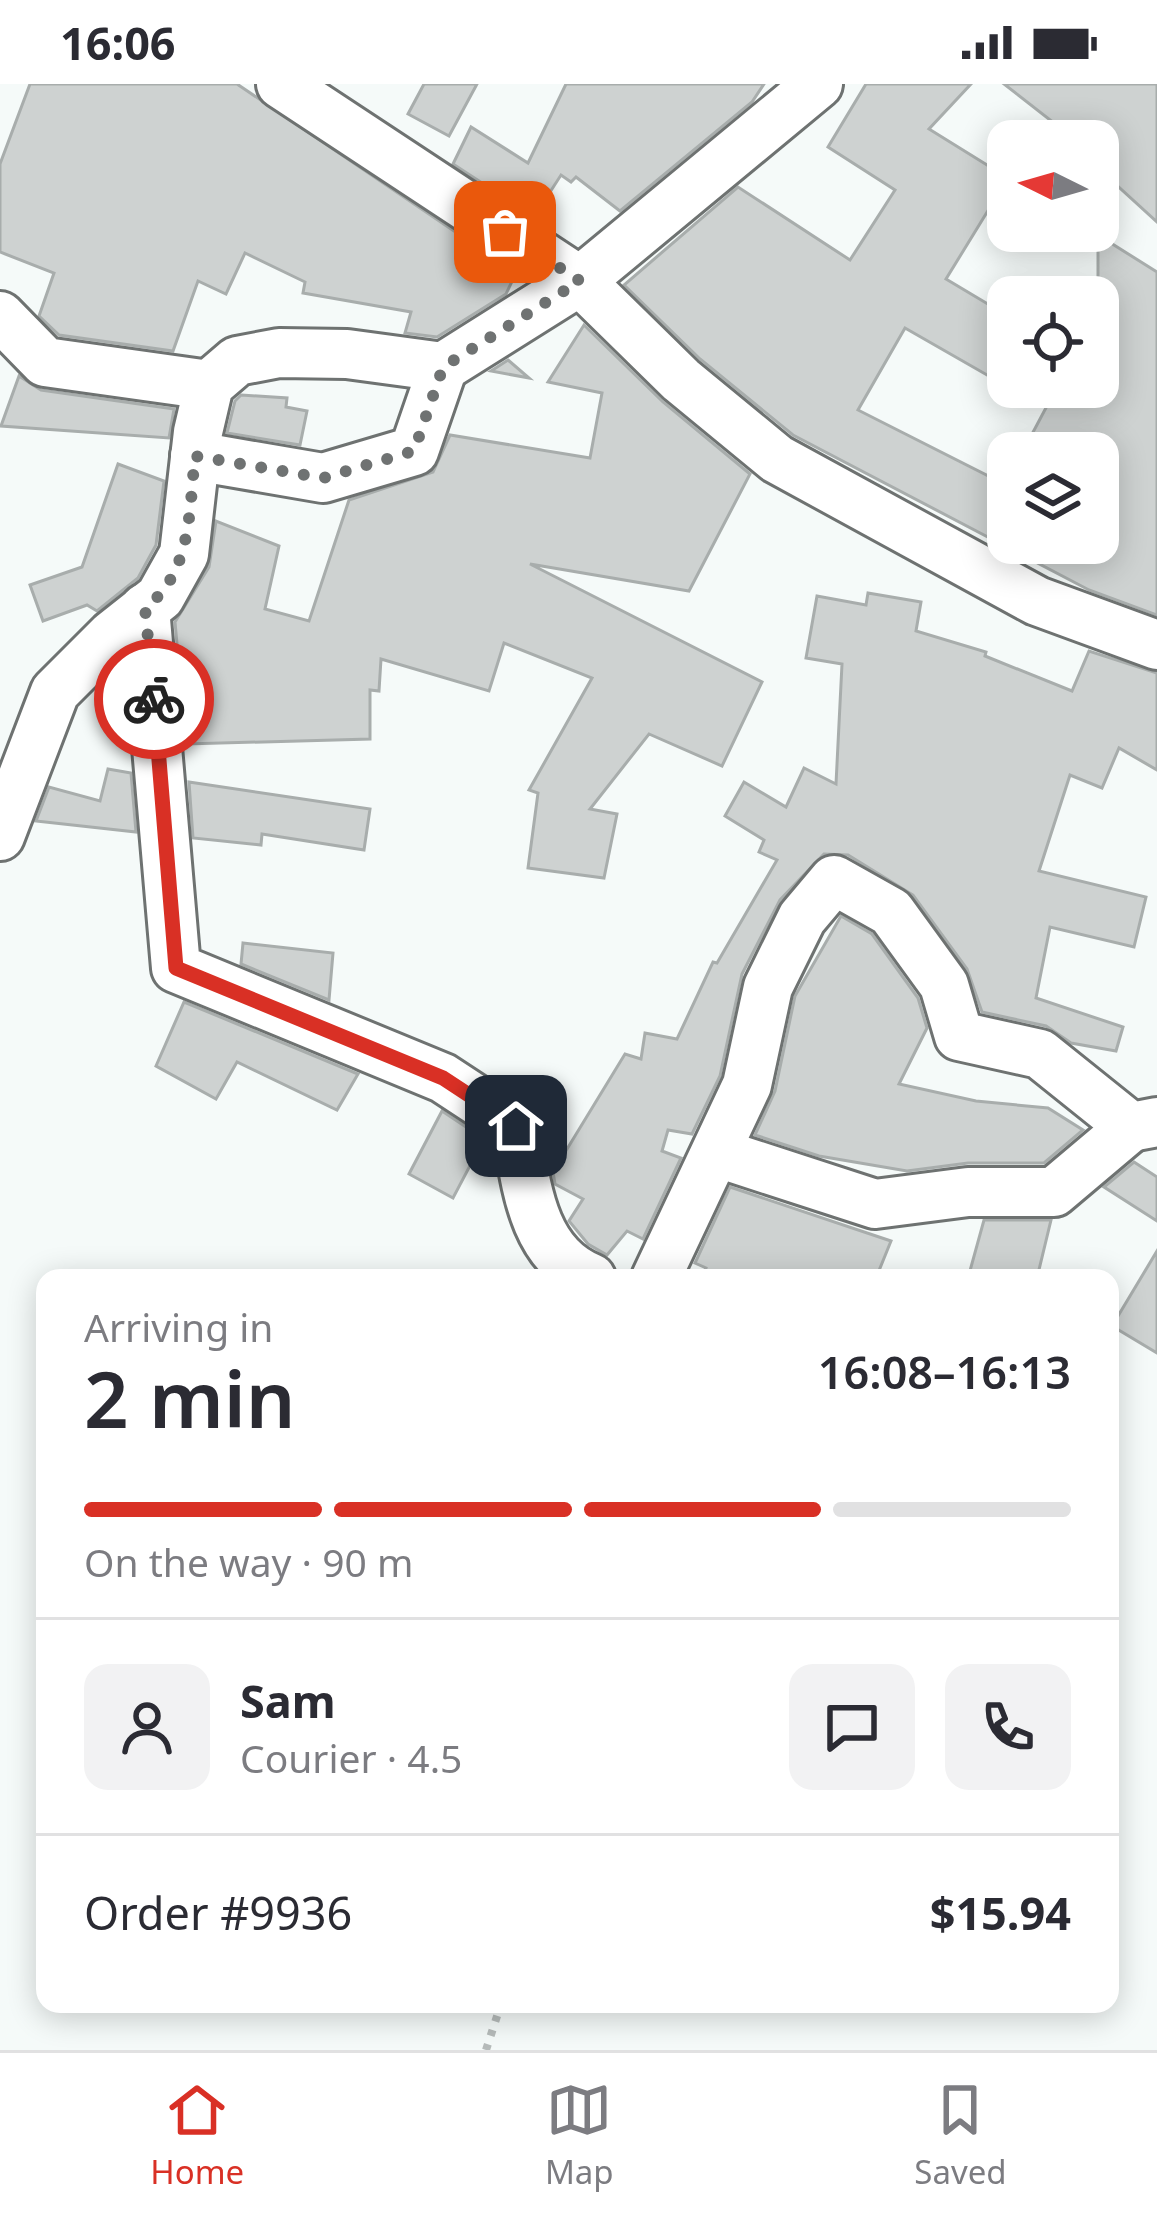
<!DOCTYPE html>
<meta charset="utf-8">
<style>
:root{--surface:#fff;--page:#f2f2f3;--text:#2b2b33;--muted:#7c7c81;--line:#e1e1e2;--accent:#d93025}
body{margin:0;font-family:"Noto Sans",sans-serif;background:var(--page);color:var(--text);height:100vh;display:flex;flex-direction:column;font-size:45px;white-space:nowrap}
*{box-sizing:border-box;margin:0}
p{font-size:39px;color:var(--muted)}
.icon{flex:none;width:66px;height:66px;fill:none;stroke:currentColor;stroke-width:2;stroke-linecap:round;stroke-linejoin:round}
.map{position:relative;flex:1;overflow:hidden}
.details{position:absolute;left:36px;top:1185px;width:1083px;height:744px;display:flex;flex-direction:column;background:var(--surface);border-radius:24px;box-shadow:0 6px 30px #0003}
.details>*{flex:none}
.needle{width:78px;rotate:275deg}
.controls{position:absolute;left:987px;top:36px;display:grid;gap:24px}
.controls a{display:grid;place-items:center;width:132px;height:132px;border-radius:24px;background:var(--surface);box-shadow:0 6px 30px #0003;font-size:60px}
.pin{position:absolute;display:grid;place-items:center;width:102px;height:102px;color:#fff;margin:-51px;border-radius:24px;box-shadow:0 6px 18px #0006}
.courier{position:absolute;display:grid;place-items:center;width:120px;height:120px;margin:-60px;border:9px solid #d93025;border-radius:50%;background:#fff;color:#222;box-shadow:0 3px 15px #0007}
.head em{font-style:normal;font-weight:600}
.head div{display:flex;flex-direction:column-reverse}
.head{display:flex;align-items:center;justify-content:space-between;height:204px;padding:0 48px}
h1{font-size:78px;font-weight:600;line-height:90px}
.bar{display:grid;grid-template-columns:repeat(4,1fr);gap:18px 12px;align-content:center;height:144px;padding:0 48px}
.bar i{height:15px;border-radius:9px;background:var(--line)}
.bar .on{background:var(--accent)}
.bar p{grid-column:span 4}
.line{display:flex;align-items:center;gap:30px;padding:0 48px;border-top:3px solid var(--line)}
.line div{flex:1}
.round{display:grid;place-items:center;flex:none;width:126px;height:126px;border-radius:24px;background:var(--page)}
.status{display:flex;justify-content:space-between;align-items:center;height:84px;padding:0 60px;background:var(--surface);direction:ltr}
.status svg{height:33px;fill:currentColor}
.dock{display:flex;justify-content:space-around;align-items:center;height:168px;border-top:3px solid var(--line);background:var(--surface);font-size:33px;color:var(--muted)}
.dock a{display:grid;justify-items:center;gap:6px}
.dock .on{color:var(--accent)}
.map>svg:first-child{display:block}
.building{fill:#ced2d1;stroke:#a8adac;stroke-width:3}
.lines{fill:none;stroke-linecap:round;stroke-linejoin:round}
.street-casing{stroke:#6e7271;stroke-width:54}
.path{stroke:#b6bbba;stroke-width:8;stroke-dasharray:6 9;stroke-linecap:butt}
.street{stroke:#fff;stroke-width:48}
.done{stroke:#6f7272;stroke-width:12;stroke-dasharray:0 21.6}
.route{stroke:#d93025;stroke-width:15}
</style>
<div class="status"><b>16:06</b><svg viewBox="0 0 49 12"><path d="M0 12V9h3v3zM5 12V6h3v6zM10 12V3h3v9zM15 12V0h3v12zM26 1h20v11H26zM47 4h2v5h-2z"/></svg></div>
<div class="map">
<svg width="1157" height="1966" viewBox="0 0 1157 1966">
<rect width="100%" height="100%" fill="#f5faf9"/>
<g class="building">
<polygon points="30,0 237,0 516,189 506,210 437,253 405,249 411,228 303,209 305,198 245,169 226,210 198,197 173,267 59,251 39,232 54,189 0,168 0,80"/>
<polygon points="424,0 477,0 449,52 408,30"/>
<polygon points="566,0 764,0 752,18 620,127 576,93 571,98 561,91 534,133 453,80 471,43 528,79"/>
<polygon points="866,0 971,0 929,45 1008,94 946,195 1008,232 1008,303 905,244 858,326 1008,402 1008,459 1098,459 1098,369 1022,369 1057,303 1098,303 1098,151 1157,188 1157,531 1089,506 793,351 700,275 624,201 738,103 850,176 895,106 828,63"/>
<polygon points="1004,0 1157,0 1157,138 1098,84 1098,57 1077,57"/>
<polygon points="584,241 663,318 750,390 689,507 530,480 762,598 722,682 649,650 590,725 617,730 604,794 528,784 538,709 529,706 592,594 504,559 489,607 381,575 379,607 370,606 370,655 186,660 175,538 209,483 216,437 279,462 265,525 309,537 349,416 433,388 450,351 590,374 602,309 548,298"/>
<polygon points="508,276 529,294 491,287"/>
<polygon points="19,292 41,306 174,325 169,354 1,342"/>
<polygon points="241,311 287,314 286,323 307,327 300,361 227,349 235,317"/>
<polygon points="118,380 164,397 156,461 138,494 97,527 87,521 43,537 30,501 82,483"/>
<polygon points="868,509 921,518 916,547 986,568 985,572 1072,607 1089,567 1157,589 1157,686 1119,664 1102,704 1070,691 1039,787 1146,813 1134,863 1050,843 1036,914 1123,943 1116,967 1071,959 1046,942 982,928 967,885 913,811 848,771 824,770 780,816 742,890 720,992 692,1050 668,1046 662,1067 681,1074 643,1155 627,1147 607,1171 588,1160 569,1137 583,1115 555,1100 553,1088 625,970 641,975 645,949 677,955 713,878 717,879 777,776 759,768 764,756 725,732 744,698 786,723 804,684 836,700 842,580 806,574 817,512 866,521"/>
<polygon points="108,685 131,689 136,748 36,737 49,703 100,717"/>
<polygon points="189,698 370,725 364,766 262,750 261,761 193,754"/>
<polygon points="841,832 872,850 918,914 927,944 899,1000 976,1017 1048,1024 1083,1046 1044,1079 968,1079 907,1087 819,1072 755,1051 775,1007 795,912"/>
<polygon points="243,859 333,869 329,916 241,880"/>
<polygon points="184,918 358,990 337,1026 237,978 216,1015 156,982"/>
<polygon points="442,1027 484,1055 453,1114 409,1090"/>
<polygon points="1134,1078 1157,1093 1157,1137 1104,1103"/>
<polygon points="730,1103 891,1157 876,1194 702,1194 706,1184 695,1179"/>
<polygon points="984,1136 1051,1136 1037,1194 968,1194"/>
<polygon points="1157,1167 1157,1269 1112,1242"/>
</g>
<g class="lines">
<defs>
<g id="street">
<polyline points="281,0 580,197 681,296 777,375 1037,517 1157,561"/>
<polyline points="0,232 45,278 209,301"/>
<polyline points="195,372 323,394 414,367 443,283"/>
<path d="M145,524L176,884L443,994L516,1042C526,1099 531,1170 591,1194"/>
<polyline points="0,752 55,608 112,551 160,513 184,470 198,348 209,301 237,277 279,269 347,270 443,283 580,197 818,0"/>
<polyline points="718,1069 875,1120 968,1108 1054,1108 1131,1043"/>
<polyline points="656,1194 747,1001 768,903 802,834 834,796 891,828 944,901 959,952 1040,970 1131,1043 1157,1038"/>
</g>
</defs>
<use href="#street" class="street-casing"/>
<polyline class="path" points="486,1966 501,1920"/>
<use href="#street" class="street"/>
</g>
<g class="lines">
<path class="done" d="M154,615L145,524C192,489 189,426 195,372L323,394L414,367L443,283L580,197L505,148"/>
<polyline class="route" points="154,615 176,884 443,994 516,1042"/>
</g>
</svg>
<div class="controls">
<a><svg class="needle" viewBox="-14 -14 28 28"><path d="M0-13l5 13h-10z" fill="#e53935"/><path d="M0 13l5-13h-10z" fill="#7c7c81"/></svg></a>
<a><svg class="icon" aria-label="locate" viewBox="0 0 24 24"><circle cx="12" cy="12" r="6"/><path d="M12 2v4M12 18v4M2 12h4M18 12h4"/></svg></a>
<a><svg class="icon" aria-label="layers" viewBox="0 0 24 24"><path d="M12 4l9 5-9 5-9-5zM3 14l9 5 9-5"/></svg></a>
</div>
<div class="pin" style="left:505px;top:148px;background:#ea580c"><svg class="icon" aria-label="bag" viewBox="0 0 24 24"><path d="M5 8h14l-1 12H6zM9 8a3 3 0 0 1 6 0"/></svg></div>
<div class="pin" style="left:516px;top:1042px;background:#1f2937"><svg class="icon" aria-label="home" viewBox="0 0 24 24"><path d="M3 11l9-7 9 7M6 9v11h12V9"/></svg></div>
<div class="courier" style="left:154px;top:615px"><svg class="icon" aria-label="bike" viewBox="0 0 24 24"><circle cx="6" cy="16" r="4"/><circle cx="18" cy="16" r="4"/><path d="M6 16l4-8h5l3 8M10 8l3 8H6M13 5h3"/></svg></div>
<section class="details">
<div class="head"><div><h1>2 min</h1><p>Arriving in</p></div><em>16:08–16:13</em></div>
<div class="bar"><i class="on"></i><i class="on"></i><i class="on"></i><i></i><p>On the way · 90 m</p></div>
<div class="line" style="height:216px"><a class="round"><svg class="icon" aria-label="person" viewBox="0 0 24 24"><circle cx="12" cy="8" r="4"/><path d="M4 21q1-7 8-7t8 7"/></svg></a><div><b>Sam</b><p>Courier · 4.5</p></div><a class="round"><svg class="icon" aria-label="chat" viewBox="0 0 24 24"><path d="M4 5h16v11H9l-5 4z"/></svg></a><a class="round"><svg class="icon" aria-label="phone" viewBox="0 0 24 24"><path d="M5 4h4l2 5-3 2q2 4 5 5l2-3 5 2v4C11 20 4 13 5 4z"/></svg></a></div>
<div class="line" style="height:156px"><div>Order #9936</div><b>$15.94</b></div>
</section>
</div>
<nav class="dock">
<a class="on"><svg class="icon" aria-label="home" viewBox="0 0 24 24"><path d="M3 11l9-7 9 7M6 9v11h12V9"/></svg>Home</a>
<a><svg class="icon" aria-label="map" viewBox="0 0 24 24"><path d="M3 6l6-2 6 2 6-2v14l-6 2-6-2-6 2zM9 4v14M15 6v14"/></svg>Map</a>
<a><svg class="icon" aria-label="saved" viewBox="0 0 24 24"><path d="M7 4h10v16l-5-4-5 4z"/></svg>Saved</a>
</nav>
